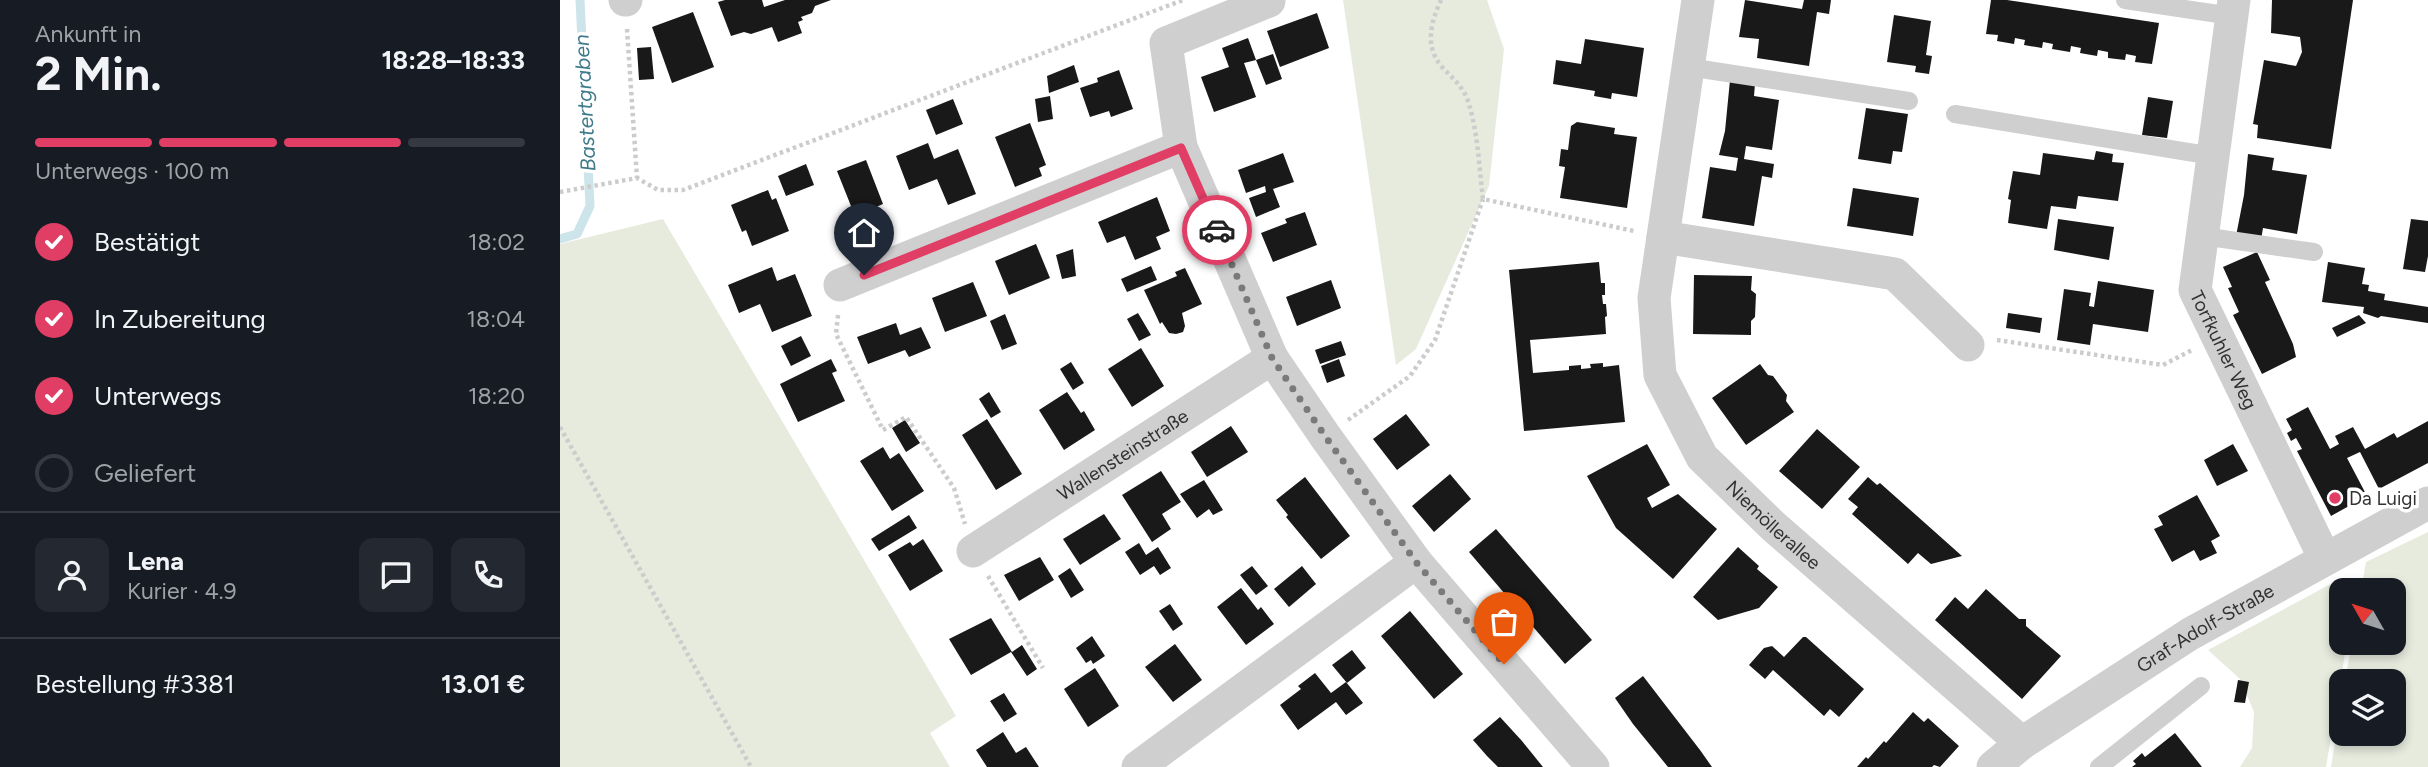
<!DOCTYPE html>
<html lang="de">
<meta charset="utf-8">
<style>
:root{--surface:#171b24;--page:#242831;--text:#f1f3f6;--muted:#9ea1a6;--line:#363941;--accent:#e03e65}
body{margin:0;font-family:Figtree,sans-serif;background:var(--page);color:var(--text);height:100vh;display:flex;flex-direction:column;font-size:26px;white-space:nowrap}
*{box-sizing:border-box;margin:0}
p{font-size:23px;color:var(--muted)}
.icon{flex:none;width:38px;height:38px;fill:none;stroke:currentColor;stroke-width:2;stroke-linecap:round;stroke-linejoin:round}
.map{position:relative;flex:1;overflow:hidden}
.sheet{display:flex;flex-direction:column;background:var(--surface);width:560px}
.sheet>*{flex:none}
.needle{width:46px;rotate:309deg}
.buttons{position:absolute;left:1769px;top:578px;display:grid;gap:14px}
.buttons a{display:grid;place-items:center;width:77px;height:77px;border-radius:14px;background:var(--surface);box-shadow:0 4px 10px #0003;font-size:35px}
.pin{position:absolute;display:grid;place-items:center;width:60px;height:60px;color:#fff;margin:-72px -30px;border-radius:50% 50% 50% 0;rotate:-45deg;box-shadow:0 0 7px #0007}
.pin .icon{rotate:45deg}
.courier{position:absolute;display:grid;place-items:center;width:70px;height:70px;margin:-35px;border:5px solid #e03e65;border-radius:50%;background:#fff;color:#222;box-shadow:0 2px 9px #0007}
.head em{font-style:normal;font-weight:700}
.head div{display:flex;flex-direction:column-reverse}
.head{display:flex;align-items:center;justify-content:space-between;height:119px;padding:0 35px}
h1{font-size:46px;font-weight:700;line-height:52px}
.bar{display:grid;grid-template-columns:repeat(4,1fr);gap:10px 7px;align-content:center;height:84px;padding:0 35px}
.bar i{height:9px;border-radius:5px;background:var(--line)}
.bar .on{background:var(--accent)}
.bar p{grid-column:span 4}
.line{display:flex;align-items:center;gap:18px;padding:0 35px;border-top:2px solid var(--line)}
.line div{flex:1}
.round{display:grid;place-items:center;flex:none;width:74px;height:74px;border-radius:14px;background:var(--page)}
ol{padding:0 35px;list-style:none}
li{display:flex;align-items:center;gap:21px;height:77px}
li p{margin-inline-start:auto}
li .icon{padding:7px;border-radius:50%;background:var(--accent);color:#fff;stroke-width:4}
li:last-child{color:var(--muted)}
li i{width:38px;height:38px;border:4px solid var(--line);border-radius:50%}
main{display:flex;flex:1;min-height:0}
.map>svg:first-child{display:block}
.green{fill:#e7ebde}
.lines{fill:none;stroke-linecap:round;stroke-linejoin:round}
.stream{stroke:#cce4ea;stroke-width:9}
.building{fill:#191919}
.path{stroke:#ccc;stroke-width:4.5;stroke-dasharray:3.5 3.5;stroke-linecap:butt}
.service{stroke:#cfcfcf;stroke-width:18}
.minor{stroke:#cfcfcf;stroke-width:33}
.done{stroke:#7a7a7a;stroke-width:7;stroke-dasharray:0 12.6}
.route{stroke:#e03e65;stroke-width:9}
.poi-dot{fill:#e03e65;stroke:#fff;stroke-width:2.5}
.labels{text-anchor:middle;stroke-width:7;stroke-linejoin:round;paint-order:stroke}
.street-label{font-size:19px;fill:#323232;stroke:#fff}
.poi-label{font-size:19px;fill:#323232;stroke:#fff;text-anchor:start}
.water-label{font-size:21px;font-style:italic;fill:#407b8c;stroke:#fff}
</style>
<main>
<section class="sheet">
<div class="head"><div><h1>2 Min.</h1><p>Ankunft in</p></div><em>18:28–18:33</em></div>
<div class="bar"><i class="on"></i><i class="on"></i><i class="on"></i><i></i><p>Unterwegs · 100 m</p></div>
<ol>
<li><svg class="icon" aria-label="check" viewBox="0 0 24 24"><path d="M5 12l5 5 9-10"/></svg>Bestätigt<p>18:02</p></li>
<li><svg class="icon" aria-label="check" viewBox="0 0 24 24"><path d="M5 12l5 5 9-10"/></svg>In Zubereitung<p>18:04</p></li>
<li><svg class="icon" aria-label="check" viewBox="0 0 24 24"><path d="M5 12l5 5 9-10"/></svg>Unterwegs<p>18:20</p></li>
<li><i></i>Geliefert</li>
</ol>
<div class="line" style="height:126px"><a class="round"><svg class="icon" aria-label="person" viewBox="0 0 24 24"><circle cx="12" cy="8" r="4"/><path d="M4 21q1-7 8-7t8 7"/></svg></a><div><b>Lena</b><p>Kurier · 4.9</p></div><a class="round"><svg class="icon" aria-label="chat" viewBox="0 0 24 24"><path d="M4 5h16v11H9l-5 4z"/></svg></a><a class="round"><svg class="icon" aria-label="phone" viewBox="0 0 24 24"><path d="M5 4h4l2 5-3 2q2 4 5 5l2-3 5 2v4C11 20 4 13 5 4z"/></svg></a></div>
<div class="line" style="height:91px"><div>Bestellung #3381</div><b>13.01 €</b></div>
</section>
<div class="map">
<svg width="1868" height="767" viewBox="0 0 1868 767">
<rect width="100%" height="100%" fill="#fff"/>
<g class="green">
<polygon points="783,0 927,0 944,49 929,186 856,349 836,365"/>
<polygon points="103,219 396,716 370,733 390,767 0,767 0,244"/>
<polygon points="1868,532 1868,767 1771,767 1781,704 1782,733 1834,733 1834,681 1785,681 1792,642 1834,642 1834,590 1801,590 1806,562"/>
<polygon points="1778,580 1790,590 1782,590 1782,642 1787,642 1766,767 1680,767 1692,748 1694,712 1680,679 1648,650"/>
</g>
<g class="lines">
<polyline class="stream" points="0,239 17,234 30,206 20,0"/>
</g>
<g class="building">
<polygon points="165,0 202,0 204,7 225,0 271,0 255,6 252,13 241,17 243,20 238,22 242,33 218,42 212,27 191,34 184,32 171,36 158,2"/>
<polygon points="1185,0 1242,9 1244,0 1271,0 1269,14 1257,12 1249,66 1197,58 1199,39 1179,37"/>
<polygon points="1431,0 1447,0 1599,23 1592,64 1575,62 1576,56 1566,54 1565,60 1548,58 1548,52 1538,50 1537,56 1520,53 1521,48 1511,46 1510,52 1492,49 1493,44 1483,42 1482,48 1464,45 1465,40 1455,38 1454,44 1437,41 1438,35 1426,34"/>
<polygon points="1712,0 1793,0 1771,149 1697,138 1698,125 1693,124 1704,60 1736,66 1742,52 1740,37 1711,33"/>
<polygon points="133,12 154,67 112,83 92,27"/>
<polygon points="757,13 769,48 720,67 707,31"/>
<polygon points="1334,15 1371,21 1366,55 1372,56 1369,74 1355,72 1356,66 1327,62"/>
<polygon points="688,38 696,60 684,63 696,97 654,112 641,77 669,67 662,48"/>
<polygon points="1025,39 1084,48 1077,97 1052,93 1051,99 1034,96 1035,91 993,84 996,60 1021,64"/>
<polygon points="91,47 94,79 79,80 77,48"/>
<polygon points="713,54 722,79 706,85 696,60"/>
<polygon points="514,65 519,82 489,93 487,76"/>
<polygon points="559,70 573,109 551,117 549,111 530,117 520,88 538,82 537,78"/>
<polygon points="1170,80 1195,84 1194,96 1219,100 1212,150 1186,146 1184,159 1214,164 1212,178 1202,176 1194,226 1142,218 1150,167 1176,171 1178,158 1159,155 1165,131"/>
<polygon points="490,96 493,119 478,122 475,99"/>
<polygon points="1588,97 1613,101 1607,138 1582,135"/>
<polygon points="393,99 403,124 376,135 366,110"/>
<polygon points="1306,108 1348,114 1342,152 1333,151 1331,164 1298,159"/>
<polygon points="1017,122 1055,128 1054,134 1077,137 1067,208 1000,198 1005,167 999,166 1001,149 1008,150 1011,126"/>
<polygon points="470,123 486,165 479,168 482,176 455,187 435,137"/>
<polygon points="368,143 374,159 398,149 416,194 388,205 377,179 349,190 336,156"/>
<polygon points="1536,151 1553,154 1552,162 1564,163 1558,201 1518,196 1516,209 1491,206 1487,229 1448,223 1451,200 1448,199 1453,171 1480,175 1483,153 1534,160"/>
<polygon points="723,153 734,182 713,189 720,207 696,217 689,198 706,192 705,186 686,193 678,170"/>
<polygon points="1688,154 1714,158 1712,170 1747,175 1737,234 1703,228 1701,240 1676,236 1684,195"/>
<polygon points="306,160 323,204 295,216 277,171"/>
<polygon points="246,164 254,185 226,196 218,176"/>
<polygon points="1293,188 1359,198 1353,236 1287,226"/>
<polygon points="208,190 212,200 216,198 229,231 192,246 186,230 182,232 171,205"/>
<polygon points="597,197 610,231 596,237 601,249 575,260 565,236 547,243 538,222"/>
<polygon points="745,212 757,245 713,262 701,233 727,223 725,219"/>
<polygon points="1498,219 1554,227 1549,260 1494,250"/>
<polygon points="1851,219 1868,221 1868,256 1865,272 1843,269"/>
<polygon points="476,244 490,278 449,295 435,261"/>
<polygon points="513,249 516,276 502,279 496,255"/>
<polygon points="1697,252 1710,280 1705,282 1733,344 1736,357 1702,374 1673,315 1679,312 1668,288 1672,287 1663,267"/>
<polygon points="1039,262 1041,283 1045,283 1045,295 1042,295 1043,304 1046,304 1047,316 1045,317 1046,334 970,340 973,373 1009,370 1009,366 1021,365 1021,369 1031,368 1030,364 1043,363 1043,367 1059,365 1065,422 964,431 949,270"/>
<polygon points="1768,262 1805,268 1802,284 1809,285 1808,291 1825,294 1824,300 1868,307 1868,323 1821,316 1818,318 1803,313 1804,307 1762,302"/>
<polygon points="591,266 597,280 567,292 561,279"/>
<polygon points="212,267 217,281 235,274 252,316 212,332 200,304 179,313 168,285"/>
<polygon points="625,268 642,304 622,313 625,326 623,332 616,334 609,333 602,322 600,324 584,290 617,276 615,272"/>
<polygon points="1134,275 1192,276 1191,290 1196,294 1195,317 1191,321 1191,335 1133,334"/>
<polygon points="771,280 781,308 737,326 726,297"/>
<polygon points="1538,281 1594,290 1588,332 1533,324 1530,345 1497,340 1504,289 1531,293 1529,306 1534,307"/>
<polygon points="413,282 427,316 385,332 372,298"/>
<polygon points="578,313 591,335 579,341 567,319"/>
<polygon points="1448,313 1482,318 1480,333 1446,328"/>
<polygon points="445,314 457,344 442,350 430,321"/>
<polygon points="1799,315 1806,323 1777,337 1772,328"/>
<polygon points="336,323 340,335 361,327 371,348 349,357 345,350 308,364 297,337"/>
<polygon points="241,336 251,356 231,366 221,346"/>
<polygon points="781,341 786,355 760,364 755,350"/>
<polygon points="581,348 604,386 572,407 548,369"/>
<polygon points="271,359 277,371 272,373 285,401 238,422 220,384"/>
<polygon points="779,359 785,376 767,383 761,366"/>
<polygon points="511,362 524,383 513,390 500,369"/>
<polygon points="1200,364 1208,375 1213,376 1227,395 1226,401 1234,412 1186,445 1152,398"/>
<polygon points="429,392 441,412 431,418 419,399"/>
<polygon points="507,392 521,413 524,411 535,430 504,450 479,410"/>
<polygon points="1748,407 1770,449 1779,444 1775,436 1793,427 1805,449 1834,433 1837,438 1868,421 1868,463 1819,489 1800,452 1787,458 1807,496 1771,516 1737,451 1742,449 1736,438 1731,441 1727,433 1732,430 1726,419"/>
<polygon points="846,414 870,445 837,470 813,439"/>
<polygon points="427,419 462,474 436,490 402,435"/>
<polygon points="345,420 360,443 346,452 332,428"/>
<polygon points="671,426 688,452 647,477 631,452"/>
<polygon points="1257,429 1300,467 1262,509 1219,471"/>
<polygon points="1087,444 1110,485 1087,498 1092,508 1118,494 1157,529 1113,579 1056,528 1027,476"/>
<polygon points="1673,444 1688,471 1657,486 1644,460"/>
<polygon points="323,447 330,459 339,453 364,491 332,511 300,461"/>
<polygon points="601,471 621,502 602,514 611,529 592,542 562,495"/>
<polygon points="890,474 911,499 874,532 852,506"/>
<polygon points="745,477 790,536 761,559 726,517 728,515 716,500"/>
<polygon points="1308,477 1317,485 1320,483 1402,556 1371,564 1358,553 1348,564 1292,514 1298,507 1288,499"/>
<polygon points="644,480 663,510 653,515 649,509 637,518 620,494"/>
<polygon points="1637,495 1660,536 1651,541 1657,553 1640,561 1634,550 1612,562 1594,529 1603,525 1598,516"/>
<polygon points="544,514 561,539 520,565 503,539"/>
<polygon points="349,515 357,528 319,551 311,539"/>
<polygon points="936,529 1032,640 1005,664 909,552"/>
<polygon points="363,539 383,571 350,591 328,555 350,542 353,546"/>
<polygon points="579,543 586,555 598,547 611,568 600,575 594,566 580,575 565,552"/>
<polygon points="1178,547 1199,566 1197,569 1218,587 1199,608 1158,620 1133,597"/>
<polygon points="480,557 494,580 459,601 444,575"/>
<polygon points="692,566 708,586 696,595 680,575"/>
<polygon points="742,566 756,584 729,607 714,589"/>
<polygon points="510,568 524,590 511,598 498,576"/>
<polygon points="681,588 698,610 701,607 714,624 686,645 657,607"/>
<polygon points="1426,589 1459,619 1466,619 1466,626 1501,656 1462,699 1375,620 1395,597 1408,609"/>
<polygon points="610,604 623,624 613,631 599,611"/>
<polygon points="850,611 903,674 874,699 821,636"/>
<polygon points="431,618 452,652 462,645 477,669 467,676 451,652 411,675 389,639"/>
<polygon points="532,636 545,656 533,664 531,660 526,663 516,648"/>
<polygon points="1243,637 1246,637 1304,689 1279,717 1270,709 1264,716 1213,670 1205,679 1189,665 1204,648 1212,646 1224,657"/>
<polygon points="615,644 642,680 613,702 585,667"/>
<polygon points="792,650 806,668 787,683 772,665"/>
<polygon points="535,668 559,706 528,727 504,689"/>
<polygon points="755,673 771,693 786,682 803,703 786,715 776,702 738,730 720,705 741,689 738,686"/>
<polygon points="1083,676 1140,750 1152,767 1108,767 1073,724 1055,698"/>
<polygon points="1678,680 1689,682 1685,703 1674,702"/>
<polygon points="444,693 457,714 444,722 430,701"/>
<polygon points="1353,712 1364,722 1368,718 1399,746 1380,767 1374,765 1372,767 1297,767 1306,757 1308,759 1324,741 1326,743"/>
<polygon points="940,717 962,741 983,767 938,767 927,756 913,740"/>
<polygon points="443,732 456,753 466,747 479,767 427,767 416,750"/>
<polygon points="1615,733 1642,767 1572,767 1576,764 1573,761 1582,753 1585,757"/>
</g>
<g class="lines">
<g class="path">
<path d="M881,0C871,22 864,46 882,67C893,79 902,85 908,101C918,132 919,167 923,199L1074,231"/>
<polyline points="67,29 77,178"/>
<polyline points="0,192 77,178 98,190 123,190 623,0"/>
<polyline points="278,315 276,334 323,430 346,417 394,488 405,524"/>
<polyline points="1437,340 1603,365 1632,350"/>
<polyline points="788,420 850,376 875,340 923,199"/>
<polyline points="0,427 191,767"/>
<polyline points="428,576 483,668"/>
</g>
<g class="service">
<polyline points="1565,0 1672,16"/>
<polyline points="1128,67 1349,101"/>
<polyline points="1395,114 1653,156"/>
<polyline points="1642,236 1754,252"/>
<polyline points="1539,767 1641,686"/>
</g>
<g class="minor">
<polyline points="65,0 66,0"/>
<path id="s1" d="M1138,0L1094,298L1100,375L1142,457L1213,526L1462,743"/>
<path id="s2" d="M1674,0L1635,290L1765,559"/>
<polyline points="709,1 606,43 621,147 712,358 765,436 856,562 1033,767"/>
<polyline points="1103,237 1335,274 1408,345"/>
<polyline points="280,285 621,147"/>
<path id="s3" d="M413,551L712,358"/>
<polyline points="578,767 856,562"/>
<path id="s4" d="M1433,767L1462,743L1630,634L1868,503"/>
</g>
</g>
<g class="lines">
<polyline class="done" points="657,230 712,358 765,436 856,562 944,664"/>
<polyline class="route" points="304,275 621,148 657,230"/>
</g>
<circle class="poi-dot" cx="1775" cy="498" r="7"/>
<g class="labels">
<g class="street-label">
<text dy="7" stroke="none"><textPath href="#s2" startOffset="359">Torfkuhler Weg</textPath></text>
<text dy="7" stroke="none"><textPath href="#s3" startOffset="178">Wallensteinstraße</textPath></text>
<text dy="7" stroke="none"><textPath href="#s1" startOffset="569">Niemöllerallee</textPath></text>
<text dy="7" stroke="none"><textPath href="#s4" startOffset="254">Graf-Adolf-Straße</textPath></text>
</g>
<g class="poi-label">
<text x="1789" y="505">Da Luigi</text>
</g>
<g class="water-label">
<text transform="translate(25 103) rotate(-93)" y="7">Bastertgraben</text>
</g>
</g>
</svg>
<div class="buttons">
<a><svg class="needle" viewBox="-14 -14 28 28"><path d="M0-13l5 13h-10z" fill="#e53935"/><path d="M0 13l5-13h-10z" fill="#9ea1a6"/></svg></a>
<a><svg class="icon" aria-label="layers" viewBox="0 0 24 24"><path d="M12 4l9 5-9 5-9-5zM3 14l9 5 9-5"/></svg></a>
</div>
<div class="pin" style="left:944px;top:664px;background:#ea580c"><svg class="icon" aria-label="bag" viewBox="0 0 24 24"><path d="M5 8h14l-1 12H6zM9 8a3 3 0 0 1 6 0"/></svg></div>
<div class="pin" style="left:304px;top:275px;background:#1f2937"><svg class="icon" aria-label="home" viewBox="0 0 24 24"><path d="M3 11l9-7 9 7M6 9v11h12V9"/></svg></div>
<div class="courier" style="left:657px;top:230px"><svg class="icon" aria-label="car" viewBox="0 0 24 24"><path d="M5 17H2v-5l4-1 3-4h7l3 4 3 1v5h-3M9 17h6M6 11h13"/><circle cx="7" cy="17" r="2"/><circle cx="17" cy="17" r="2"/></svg></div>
</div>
</main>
